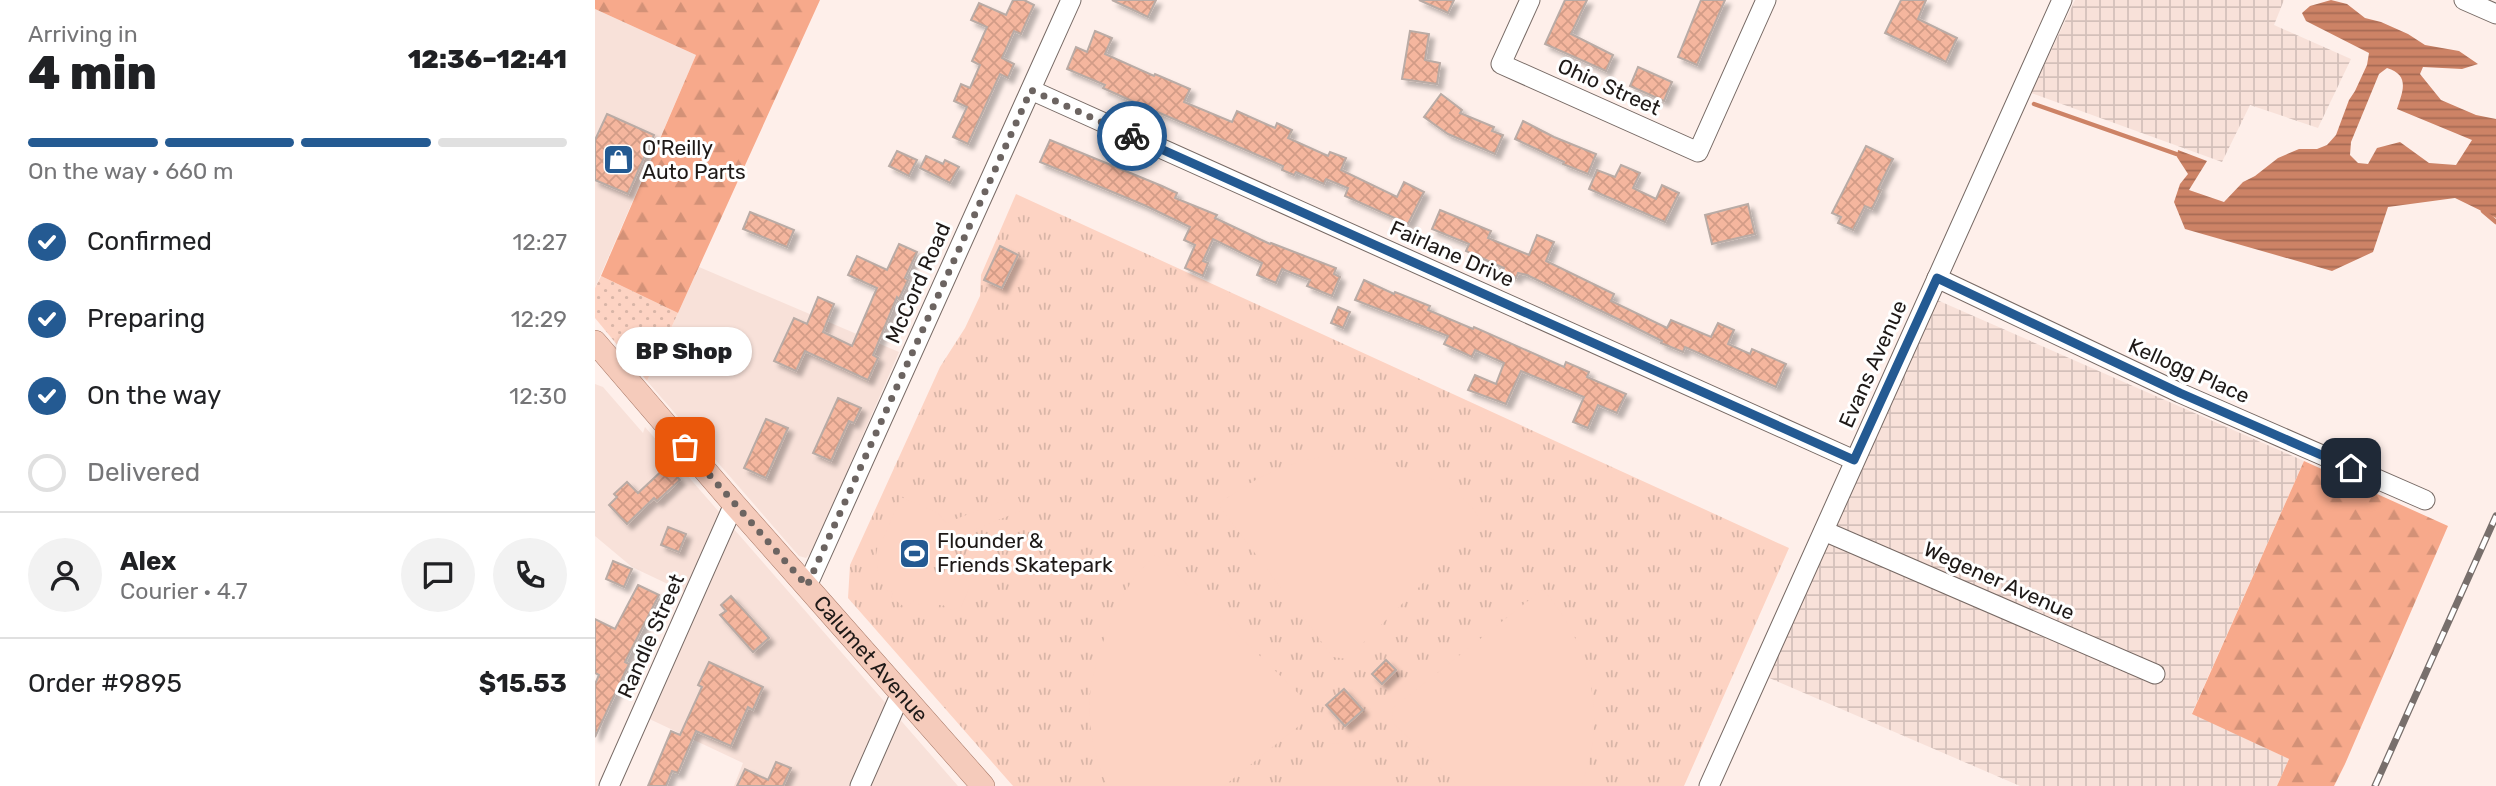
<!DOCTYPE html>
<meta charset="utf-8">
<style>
:root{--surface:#fff;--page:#f2f2f2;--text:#202124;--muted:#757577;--line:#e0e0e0;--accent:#245a92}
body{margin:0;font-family:Rubik,sans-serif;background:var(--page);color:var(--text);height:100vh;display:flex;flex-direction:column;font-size:26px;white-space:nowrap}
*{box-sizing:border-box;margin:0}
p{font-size:23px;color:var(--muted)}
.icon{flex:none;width:38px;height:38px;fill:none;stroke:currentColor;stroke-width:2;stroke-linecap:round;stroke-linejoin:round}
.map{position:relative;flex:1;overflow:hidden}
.side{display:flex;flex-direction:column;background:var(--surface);width:595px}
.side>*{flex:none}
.pin{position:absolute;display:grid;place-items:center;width:60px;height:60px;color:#fff;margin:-30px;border-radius:14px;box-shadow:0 4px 10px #0006}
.courier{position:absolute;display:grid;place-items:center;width:70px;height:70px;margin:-35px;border:5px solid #245a92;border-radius:50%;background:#fff;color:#222;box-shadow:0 2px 9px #0007}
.bubble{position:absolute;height:49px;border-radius:24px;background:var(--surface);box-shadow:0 2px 5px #0004;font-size:23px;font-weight:800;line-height:49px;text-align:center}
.head em{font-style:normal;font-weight:800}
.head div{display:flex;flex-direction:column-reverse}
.head{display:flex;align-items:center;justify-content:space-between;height:119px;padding:0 28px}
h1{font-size:46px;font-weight:800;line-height:52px}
.bar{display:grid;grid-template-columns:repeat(4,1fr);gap:10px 7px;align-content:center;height:84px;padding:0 28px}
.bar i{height:9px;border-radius:5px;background:var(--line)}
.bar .active{background:var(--accent)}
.bar p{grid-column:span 4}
.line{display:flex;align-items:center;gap:18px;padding:0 28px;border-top:2px solid var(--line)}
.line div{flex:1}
.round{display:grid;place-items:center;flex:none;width:74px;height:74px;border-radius:37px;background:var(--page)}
ol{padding:0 28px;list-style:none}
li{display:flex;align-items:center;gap:21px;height:77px}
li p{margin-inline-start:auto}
li .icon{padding:7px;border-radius:50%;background:var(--accent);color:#fff;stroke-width:4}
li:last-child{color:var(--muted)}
li i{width:38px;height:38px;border:4px solid var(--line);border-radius:50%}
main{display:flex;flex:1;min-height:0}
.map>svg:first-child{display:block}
.built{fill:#f8e1d9}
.industrial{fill:url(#industrial-grid)}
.grass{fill:url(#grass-dots)}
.forest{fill:url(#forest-firs)}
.park{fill:url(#park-tufts)}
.pitch{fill:#fdd3c3}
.water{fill:url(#water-rules);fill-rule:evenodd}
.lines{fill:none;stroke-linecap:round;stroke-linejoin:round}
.stream{stroke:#cd8366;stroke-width:4.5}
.building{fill:url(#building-cross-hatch);stroke:#b9aba5;stroke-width:2;filter:url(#shadow)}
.minor-casing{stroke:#766964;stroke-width:21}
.major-casing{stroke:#a57664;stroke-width:24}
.minor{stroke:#fff;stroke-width:19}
.major{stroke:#f5cbbb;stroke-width:23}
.rail-casing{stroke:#786f6c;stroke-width:7}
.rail{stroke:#fff;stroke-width:4.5;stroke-dasharray:13;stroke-linecap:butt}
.done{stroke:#6c6461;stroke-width:7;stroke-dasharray:0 12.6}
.route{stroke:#245a92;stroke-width:9}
.labels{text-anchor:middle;stroke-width:6;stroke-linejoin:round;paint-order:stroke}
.street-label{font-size:21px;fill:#1e1917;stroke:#fff}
.poi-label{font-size:21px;fill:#1e1917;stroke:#fff;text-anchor:start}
</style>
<main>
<section class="side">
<div class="head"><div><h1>4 min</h1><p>Arriving in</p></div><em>12:36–12:41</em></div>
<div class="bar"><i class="active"></i><i class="active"></i><i class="active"></i><i></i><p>On the way · 660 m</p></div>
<ol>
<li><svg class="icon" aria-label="check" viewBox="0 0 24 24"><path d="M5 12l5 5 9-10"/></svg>Confirmed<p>12:27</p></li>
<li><svg class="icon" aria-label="check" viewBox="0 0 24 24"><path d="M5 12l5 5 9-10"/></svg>Preparing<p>12:29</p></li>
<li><svg class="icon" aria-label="check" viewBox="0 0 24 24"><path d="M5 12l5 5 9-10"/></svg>On the way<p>12:30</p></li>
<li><i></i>Delivered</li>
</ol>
<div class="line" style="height:126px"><a class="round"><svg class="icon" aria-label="person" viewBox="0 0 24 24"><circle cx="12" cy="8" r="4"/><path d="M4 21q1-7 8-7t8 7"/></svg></a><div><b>Alex</b><p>Courier · 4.7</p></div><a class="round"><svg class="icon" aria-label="chat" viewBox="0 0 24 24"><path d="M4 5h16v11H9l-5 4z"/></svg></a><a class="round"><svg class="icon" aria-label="phone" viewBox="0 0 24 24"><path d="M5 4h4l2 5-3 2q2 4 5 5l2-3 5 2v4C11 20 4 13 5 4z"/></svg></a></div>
<div class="line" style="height:91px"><div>Order #9895</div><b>$15.53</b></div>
</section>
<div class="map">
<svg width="1901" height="786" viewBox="0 0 1901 786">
<defs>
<pattern id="industrial-grid" width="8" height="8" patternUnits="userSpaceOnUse" patternTransform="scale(1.75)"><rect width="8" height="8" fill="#f8e1d9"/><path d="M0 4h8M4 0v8" fill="none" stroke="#d4c0ba"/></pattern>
<pattern id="grass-dots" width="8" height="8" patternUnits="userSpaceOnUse" patternTransform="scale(1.75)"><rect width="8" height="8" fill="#fdd3c3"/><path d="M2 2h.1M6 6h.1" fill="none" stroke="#d8b5a7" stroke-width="1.8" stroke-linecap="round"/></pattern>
<pattern id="forest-firs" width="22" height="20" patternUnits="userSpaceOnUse" patternTransform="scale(1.75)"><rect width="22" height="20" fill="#f7a98b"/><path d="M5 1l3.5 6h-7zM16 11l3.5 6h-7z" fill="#d39177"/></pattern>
<pattern id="park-tufts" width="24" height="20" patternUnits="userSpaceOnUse" patternTransform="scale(1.75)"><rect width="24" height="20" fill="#fdd3c3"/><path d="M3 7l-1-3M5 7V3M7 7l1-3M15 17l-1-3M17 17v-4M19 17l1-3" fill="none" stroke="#d8b5a7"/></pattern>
<pattern id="water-rules" width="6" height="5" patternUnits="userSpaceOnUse" patternTransform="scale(1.75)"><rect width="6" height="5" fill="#cd8366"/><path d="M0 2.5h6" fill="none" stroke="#a66a53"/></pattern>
<pattern id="building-cross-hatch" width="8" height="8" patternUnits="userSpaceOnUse" patternTransform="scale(1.75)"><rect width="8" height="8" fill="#f5b69e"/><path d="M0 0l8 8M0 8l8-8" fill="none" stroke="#d29c87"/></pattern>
<filter id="shadow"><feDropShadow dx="5" dy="5" stdDeviation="2" flood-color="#0004"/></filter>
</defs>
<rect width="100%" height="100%" fill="#feefea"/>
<g class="built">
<polygon points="0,9 101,55 0,288"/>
<polygon points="104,267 304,352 217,552 211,558 204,556 52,381"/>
<polygon points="0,384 8,387 48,433 50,427 363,786 139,786 148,763 46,715 98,596 37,567 0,536"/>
</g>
<g class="industrial">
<polygon points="1480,0 1689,0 1679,25 1756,59 1723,128 1655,105 1627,162 1436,93"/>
<polygon points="1342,300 1709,461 1597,713 1694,759 1682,786 1425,786 1172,677"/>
</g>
<polygon class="grass" points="6,276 83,313 52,381 0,318 0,288"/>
<g class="forest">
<polygon points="0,0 225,0 83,313 6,276 101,55 0,9"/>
<polygon points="1709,461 1853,526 1750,764 1739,786 1682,786 1694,759 1597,714"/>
</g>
<polygon class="park" points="421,194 1194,548 1089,786 418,786 253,598 255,565 345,367 370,328 385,296 386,275"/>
<g class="pitch">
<path d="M734,456C780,457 868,476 887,524L752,659L738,657L623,504C661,478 688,462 734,456Z"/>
<path d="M422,495L428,510L361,537L358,549L349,565L343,568L336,565L335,572L355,576L360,574L366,575L369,571L374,576L371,580L374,589L366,607L355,610L348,605H344L343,609H338V605L326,603L325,605L317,600L312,609L296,597L298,594L296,591L294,593C286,583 279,570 284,560H280L284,540L287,541L306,497L343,513L351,523Z"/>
<path d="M561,554L712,702L710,721L629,786H512C500,759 492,725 495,695C499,659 519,608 539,578C545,570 554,562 561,554Z"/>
<path d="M948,589C995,644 1014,717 986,786H864L797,722L798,708Z"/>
<polygon points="734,743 747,744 781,786 690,786"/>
</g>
<path class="water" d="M1736,0L1752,4L1770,18L1786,22L1813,34L1830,45L1864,51L1883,64L1867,69L1828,67L1825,74L1846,100L1881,115L1901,119V218L1860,198L1793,207L1778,252L1737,271L1590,229L1579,202L1585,184L1593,174L1582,157L1583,150L1612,161L1594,190L1629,202L1648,182L1660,176L1683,158L1704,149H1722L1732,145L1741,135L1754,100L1760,91L1772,65L1774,53L1711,21L1707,13L1715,6ZM1792,68C1815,75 1808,91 1802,109L1877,140L1861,165L1834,163L1805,142L1782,148L1773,164L1763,163L1755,155L1756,142L1784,74Z"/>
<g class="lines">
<g class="stream">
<polyline points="1439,104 1587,156"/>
<polyline points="1888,211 1901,222"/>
</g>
</g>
<g class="building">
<polygon points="418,0 429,0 439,5 426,34 419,31 407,58 419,64 413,78 405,74 373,144 358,137 372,107 359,101 366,84 375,88 385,65 377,61 392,27 376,20 384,3 411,15"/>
<polygon points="517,0 561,0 553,17"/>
<polygon points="824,0 859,0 853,13"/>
<polygon points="970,0 992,0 976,34 1018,55 1011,71 950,44"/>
<polygon points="1106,0 1130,0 1102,65 1083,57"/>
<polygon points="1306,0 1331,0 1323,19 1362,38 1351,62 1290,33"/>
<polygon points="500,31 517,38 510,54 559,76 560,74 595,89 589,102 637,122 642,111 680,128 682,123 697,130 693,138 733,156 735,152 751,158 746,170 802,197 809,182 829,192 813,224 750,196 753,188 731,179 729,184 701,172 699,175 687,170 688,166 537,101 508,88 510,85 472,69 481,47 492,52"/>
<polygon points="815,31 834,34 830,60 845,63 842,84 807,79"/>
<polygon points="1043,67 1077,82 1069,101 1035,86"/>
<polygon points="846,94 867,110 865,113 899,127 897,131 908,135 900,154 853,134 829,117"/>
<polygon points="12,114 59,135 33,194 0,180 0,140"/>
<polygon points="928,121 959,137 1001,154 993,174 968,164 969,162 920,139"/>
<polygon points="455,140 567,186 582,193 580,198 622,215 620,218 675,244 676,243 741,268 739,274 745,277 737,296 712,286 715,280 687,269 681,283 662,275 667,263 618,239 608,261 613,263 608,276 590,268 600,245 589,240 595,227 549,205 445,162"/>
<polygon points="1271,146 1298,159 1283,189 1286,190 1277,209 1270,206 1258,230 1243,223 1246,217 1237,213"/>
<polygon points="302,151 322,160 314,176 294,166"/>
<polygon points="331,156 348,164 350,160 364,167 355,183 325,168"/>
<polygon points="1026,165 1045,173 1038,188 1061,199 1067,185 1084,193 1070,222 994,189 1002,170 1020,177"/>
<polygon points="1153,204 1160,234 1117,244 1110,215"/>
<polygon points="845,210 896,231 893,238 934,255 942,235 959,242 951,261 1019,294 1016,301 1072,328 1076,320 1116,337 1123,323 1139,330 1133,344 1155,354 1157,349 1191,364 1181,387 1090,347 1088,352 1066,343 1067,341 1027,321 932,275 923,273 921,278 907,272 909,268 871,251 874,244 837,229"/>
<polygon points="155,212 199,230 192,247 148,229"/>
<polygon points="304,244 322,252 310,278 313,280 304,299 302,297 278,355 283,358 273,380 210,351 201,371 179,361 199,318 212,324 223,297 239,304 228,332 257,346 282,288 253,275 262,256 292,270"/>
<polygon points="405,246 423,255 407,288 389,280"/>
<polygon points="769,280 799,294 800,292 835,306 833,310 878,329 879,327 969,367 971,362 994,372 992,377 1031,394 1022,413 1003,405 993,428 978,422 989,397 926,371 911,404 873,390 880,375 901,384 909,363 880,350 877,357 849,344 853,336 760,300"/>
<polygon points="743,307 755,312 748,328 736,323"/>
<polygon points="108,333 119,339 106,366 86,357 95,339 104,343"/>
<polygon points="243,398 266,408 259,423 254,421 236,461 218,453"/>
<polygon points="171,419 193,428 171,478 149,468"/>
<polygon points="72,466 85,480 62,501 59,498 32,524 14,505 22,497 19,494 32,482 43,493"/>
<polygon points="73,527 91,534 84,552 66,545"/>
<polygon points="18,561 37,569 29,587 11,579"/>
<polygon points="43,585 64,595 30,662 34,664 0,737 0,684 4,675 0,673 0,619 20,629"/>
<polygon points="136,596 174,638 158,652 125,615 131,611 126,605"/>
<polygon points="791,660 801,670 787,684 777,674"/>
<polygon points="114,662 168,687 158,710 153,707 136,746 101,731 83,773 77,771 71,786 53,786 76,731 85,735 107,687 103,685"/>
<polygon points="749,689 768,710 750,726 731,705"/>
<polygon points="181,762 196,768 188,786 142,786 150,769 173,780"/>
</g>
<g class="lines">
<defs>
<g id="minor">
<polyline points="935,0 906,64 1103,152 1171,0"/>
<polyline points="1869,0 1901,14"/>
<polyline points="436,90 1259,460"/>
<polyline points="1342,278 1585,393 1830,500"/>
<polyline points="1229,531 1560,674"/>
<polyline points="212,586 476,0"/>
<polyline points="14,786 139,504"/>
<polyline points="265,786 306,693"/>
<polyline points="1114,786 1467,0"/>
</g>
<g id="major">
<path id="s1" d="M0,342L139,504L388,786"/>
</g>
</defs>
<use href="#minor" class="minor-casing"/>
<use href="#major" class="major-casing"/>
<use href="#minor" class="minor"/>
<use href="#major" class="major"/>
<defs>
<polyline id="rail" points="1780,786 1901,516"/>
</defs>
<use href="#rail" class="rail-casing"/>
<use href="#rail" class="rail"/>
</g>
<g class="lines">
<polyline class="done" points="90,447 212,586 436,90 537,136"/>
<polyline class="route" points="537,136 1259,460 1342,278 1585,393 1756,468"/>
</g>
<defs>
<symbol id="shop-square" viewBox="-11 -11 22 22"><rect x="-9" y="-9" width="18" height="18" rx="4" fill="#245a92" stroke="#fff"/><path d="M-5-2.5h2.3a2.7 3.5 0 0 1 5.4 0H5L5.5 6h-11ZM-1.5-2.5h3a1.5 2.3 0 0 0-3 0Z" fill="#fff"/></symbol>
<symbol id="stadium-square" viewBox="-11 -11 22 22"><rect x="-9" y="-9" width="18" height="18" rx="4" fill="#245a92" stroke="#fff"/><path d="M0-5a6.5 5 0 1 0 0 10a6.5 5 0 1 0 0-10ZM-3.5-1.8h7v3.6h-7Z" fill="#fff"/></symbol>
</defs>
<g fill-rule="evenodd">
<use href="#shop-square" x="6" y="142" width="35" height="35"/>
<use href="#stadium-square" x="302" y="536" width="35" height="35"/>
</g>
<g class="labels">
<g class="street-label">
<text transform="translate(1014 87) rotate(24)" y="7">Ohio Street</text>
<text transform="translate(857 254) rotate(24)" y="7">Fairlane Drive</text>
<text transform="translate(323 283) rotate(-66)" y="7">McCord Road</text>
<text transform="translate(1278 364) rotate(-66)" y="7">Evans Avenue</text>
<text transform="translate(1594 371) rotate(24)" y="7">Kellogg Place</text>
<text transform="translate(1404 581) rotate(24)" y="7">Wegener Avenue</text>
<text transform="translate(56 636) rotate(-66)" y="7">Randle Street</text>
<text dy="7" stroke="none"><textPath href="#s1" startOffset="420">Calumet Avenue</textPath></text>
</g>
<g class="poi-label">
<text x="47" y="155">O'Reilly<tspan x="47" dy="24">Auto Parts</tspan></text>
<text x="342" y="548">Flounder &amp;<tspan x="342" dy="24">Friends Skatepark</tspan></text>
</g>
</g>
</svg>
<div class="pin" style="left:90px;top:447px;background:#ea580c"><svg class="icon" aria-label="bag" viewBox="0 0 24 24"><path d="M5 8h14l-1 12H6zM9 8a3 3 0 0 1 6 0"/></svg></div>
<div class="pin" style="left:1756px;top:468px;background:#1f2937"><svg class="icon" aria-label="home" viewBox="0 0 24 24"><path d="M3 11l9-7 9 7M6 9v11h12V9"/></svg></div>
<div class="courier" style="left:537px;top:136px"><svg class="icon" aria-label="bike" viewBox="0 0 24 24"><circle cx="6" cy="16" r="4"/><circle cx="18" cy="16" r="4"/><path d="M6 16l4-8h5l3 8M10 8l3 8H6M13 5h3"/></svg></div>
<div class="bubble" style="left:21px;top:327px;width:136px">BP Shop</div>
</div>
</main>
